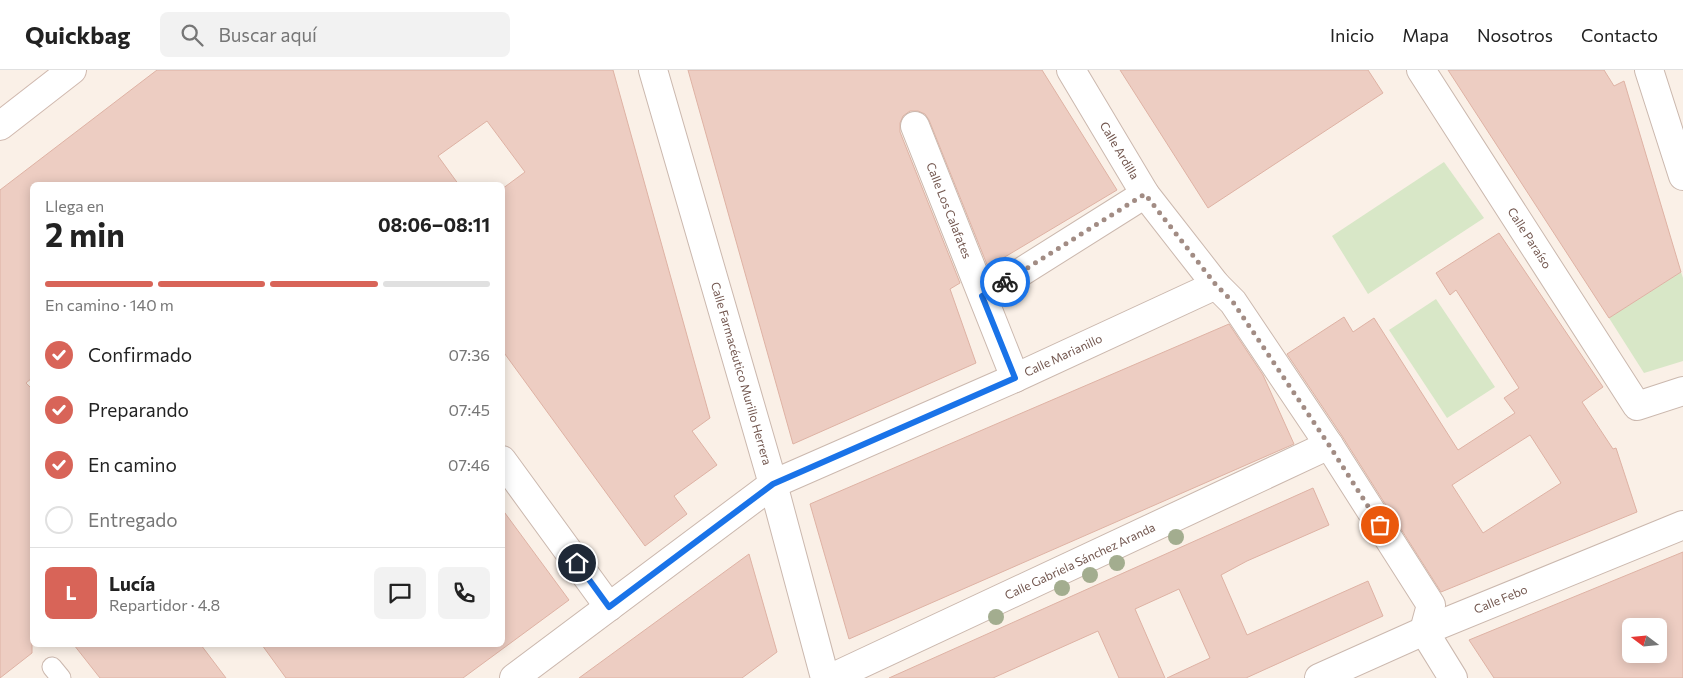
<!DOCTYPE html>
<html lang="es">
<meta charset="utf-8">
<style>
:root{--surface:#fff;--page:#f2f2f2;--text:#222;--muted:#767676;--line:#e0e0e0;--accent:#d86458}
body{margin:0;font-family:Commissioner,sans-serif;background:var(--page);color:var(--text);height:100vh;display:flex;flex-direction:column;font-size:19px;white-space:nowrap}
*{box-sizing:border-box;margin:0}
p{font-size:16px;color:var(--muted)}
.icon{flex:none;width:28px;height:28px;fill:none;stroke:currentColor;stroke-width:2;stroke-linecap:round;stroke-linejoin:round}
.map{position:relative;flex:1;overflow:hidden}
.drawer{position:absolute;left:30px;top:112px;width:475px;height:465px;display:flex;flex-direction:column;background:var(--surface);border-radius:8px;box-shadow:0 2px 12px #0003}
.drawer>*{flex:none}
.needle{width:32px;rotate:286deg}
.buttons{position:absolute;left:1622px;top:548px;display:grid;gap:10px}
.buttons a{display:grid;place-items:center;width:45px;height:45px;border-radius:8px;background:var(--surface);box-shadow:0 2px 12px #0003;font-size:25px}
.pin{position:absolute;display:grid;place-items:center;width:42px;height:42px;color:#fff;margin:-21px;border:2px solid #fff;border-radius:50%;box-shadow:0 1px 5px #0007}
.courier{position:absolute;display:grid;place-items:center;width:50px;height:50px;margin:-25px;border:4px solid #1a73e8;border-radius:50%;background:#fff;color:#222;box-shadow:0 1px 6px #0007}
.headline em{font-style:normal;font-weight:700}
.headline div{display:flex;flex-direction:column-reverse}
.headline{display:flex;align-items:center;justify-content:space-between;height:85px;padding:0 15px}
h1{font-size:32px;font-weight:700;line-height:38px}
.bar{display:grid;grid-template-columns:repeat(4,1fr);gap:8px 5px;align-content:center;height:60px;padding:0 15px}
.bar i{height:6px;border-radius:4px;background:var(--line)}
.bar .current{background:var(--accent)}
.bar p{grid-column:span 4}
.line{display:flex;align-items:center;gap:12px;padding:0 15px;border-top:1px solid var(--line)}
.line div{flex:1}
.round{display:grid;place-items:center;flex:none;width:52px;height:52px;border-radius:8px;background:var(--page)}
ol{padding:0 15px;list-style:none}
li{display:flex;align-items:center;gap:15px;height:55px}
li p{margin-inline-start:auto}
li .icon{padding:5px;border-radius:50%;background:var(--accent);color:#fff;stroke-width:4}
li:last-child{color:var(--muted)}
li i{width:28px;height:28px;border:2px solid var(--line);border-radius:50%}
header{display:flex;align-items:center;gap:30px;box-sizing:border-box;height:70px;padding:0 25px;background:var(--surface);border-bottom:1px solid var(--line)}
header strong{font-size:24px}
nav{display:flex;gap:28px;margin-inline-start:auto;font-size:18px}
.search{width:350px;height:45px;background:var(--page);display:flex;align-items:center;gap:12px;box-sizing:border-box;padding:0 18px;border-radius:8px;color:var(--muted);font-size:19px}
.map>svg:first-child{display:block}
.green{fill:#d8e7c7}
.building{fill:#edcdc2;stroke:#deb2a4;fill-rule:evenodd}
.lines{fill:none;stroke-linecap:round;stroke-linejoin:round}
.service-casing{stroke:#cbb8ae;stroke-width:21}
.minor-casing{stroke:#cbb8ae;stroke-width:30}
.secondary-casing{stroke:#d0b9af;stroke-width:30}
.service{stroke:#fff;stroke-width:19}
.minor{stroke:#fff;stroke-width:28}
.secondary{stroke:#fff;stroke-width:28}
.tree{fill:#a3ad8f}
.done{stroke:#a28c84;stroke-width:5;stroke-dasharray:0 9}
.route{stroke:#1a73e8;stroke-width:6}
.labels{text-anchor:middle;stroke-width:5;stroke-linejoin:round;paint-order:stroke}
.street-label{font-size:12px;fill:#72564e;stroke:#fdf5ed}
</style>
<header>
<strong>Quickbag</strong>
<div class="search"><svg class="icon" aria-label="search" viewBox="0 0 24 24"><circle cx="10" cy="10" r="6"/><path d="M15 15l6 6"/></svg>Buscar aquí</div>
<nav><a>Inicio</a><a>Mapa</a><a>Nosotros</a><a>Contacto</a></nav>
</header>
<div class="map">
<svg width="1683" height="608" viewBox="0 0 1683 608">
<rect width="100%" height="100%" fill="#faf0e7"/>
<g class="green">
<polygon points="1444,92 1484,148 1368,224 1332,166"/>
<polygon points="1681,202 1683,208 1683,291 1644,303 1609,248"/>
<polygon points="1436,229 1495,317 1447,348 1389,260"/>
</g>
<g class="building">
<polygon points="157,0 613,0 710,348 692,361 717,395 674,426 687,444 645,476 502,280 502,119 525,102 487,51 438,86 459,115 32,115 32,308 26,313 32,319 32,583 0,608 0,120"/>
<polygon points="688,0 1042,0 1117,120 988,197 929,50 925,44 918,41 910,41 903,46 900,53 900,62 960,213 950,219 976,293 793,374"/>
<polygon points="1120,0 1368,0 1383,23 1208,138"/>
<polygon points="1448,0 1604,0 1614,16 1624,11 1681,202 1609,248"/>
<path d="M1499,163L1603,317L1582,332L1613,379L1616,378L1637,442L1441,522L1342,366L1287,284L1344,247L1353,262L1374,248L1458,380L1515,343L1504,328L1519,318L1456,220L1450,225L1436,203ZM1530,365L1561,413L1483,463L1452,415Z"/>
<polygon points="1229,254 1263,305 1294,374 849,569 810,434"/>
<polygon points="1313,418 1329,455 1247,491 1221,505 1247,565 1368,511 1383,546 1246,608 1167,608 1210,588 1179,519 1135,539 1165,608 1119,608 1098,561 993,608 889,608"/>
<polygon points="502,439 569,530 463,608 286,608 262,575 502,575"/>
<path d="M1683,482V608H1494L1469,570ZM1631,556H1659V584H1631Z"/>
<polygon points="749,484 777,582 742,608 579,608"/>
<polygon points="74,575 201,575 226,608 100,608"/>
</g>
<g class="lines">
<defs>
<polyline id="service" points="52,597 61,608"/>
<g id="minor">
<path id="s1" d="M653,0L773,414L825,608"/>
<path id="s2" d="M1071,0L1145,124L1216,215L1233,232L1329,375L1431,535L1424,561L1453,608"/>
<path id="s3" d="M1421,0L1637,336L1683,321"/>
<polyline points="1649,0 1683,106"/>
<path id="s4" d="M915,56L1015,308"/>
<polyline points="983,226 1145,124"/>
<polyline points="502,390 609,537"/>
<path id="s5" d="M514,608L773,414L1015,308L1216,215"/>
<path id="s6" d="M831,608L1329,375"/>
<path id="s7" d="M1319,608L1424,561L1683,455"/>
</g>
<polyline id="secondary" points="0,56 72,0"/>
</defs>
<use href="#service" class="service-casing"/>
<use href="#minor" class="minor-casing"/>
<use href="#secondary" class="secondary-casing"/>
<use href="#service" class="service"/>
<use href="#minor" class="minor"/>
<use href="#secondary" class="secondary"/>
</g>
<g class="tree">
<circle cx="1176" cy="467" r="8"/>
<circle cx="1117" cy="493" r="8"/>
<circle cx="1090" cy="505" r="8"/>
<circle cx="1062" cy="518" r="8"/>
<circle cx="996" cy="547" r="8"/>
</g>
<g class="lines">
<polyline class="done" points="1005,212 1145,124 1216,215 1233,232 1329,375 1380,455"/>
<polyline class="route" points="577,493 609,537 773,414 1015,308 982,226 1005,212"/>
</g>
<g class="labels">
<g class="street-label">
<text dy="4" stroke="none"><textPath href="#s2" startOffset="94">Calle Ardilla</textPath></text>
<text dy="4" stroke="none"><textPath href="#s4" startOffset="91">Calle Los Calafates</textPath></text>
<text dy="4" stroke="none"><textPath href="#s3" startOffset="200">Calle Paraíso</textPath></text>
<text dy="4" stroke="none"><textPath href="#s5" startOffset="641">Calle Marianillo</textPath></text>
<text dy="4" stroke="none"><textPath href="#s1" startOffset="316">Calle Farmacéutico Murillo Herrera</textPath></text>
<text dy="4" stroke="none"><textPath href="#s6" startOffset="275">Calle Gabriela Sánchez Aranda</textPath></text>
<text dy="4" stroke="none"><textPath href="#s7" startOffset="198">Calle Febo</textPath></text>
</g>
</g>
</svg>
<div class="buttons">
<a><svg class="needle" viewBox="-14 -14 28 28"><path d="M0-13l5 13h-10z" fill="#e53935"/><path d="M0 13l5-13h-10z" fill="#767676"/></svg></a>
</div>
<div class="pin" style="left:1380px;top:455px;background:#ea580c"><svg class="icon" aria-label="bag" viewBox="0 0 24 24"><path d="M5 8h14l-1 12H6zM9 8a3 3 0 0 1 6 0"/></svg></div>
<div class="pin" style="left:577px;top:493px;background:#1f2937"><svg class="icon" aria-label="home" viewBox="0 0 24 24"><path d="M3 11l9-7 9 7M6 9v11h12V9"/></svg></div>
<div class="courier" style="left:1005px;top:212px"><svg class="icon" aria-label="bike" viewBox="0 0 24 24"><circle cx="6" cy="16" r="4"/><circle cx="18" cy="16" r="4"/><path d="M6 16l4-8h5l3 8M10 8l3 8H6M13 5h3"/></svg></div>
<section class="drawer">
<div class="headline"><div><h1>2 min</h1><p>Llega en</p></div><em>08:06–08:11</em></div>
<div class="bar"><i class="current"></i><i class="current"></i><i class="current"></i><i></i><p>En camino · 140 m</p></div>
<ol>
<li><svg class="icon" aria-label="check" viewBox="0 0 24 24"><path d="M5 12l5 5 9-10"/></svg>Confirmado<p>07:36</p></li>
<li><svg class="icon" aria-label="check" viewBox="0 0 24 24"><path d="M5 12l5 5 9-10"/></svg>Preparando<p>07:45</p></li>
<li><svg class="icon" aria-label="check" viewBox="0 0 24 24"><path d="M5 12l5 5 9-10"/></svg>En camino<p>07:46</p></li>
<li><i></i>Entregado</li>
</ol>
<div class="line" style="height:90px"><b class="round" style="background:var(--accent);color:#fff">L</b><div><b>Lucía</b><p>Repartidor · 4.8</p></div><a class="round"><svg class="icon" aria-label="chat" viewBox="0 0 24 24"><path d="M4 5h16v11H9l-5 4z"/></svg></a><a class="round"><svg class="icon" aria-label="phone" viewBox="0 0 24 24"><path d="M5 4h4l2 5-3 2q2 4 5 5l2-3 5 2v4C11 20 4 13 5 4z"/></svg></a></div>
</section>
</div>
